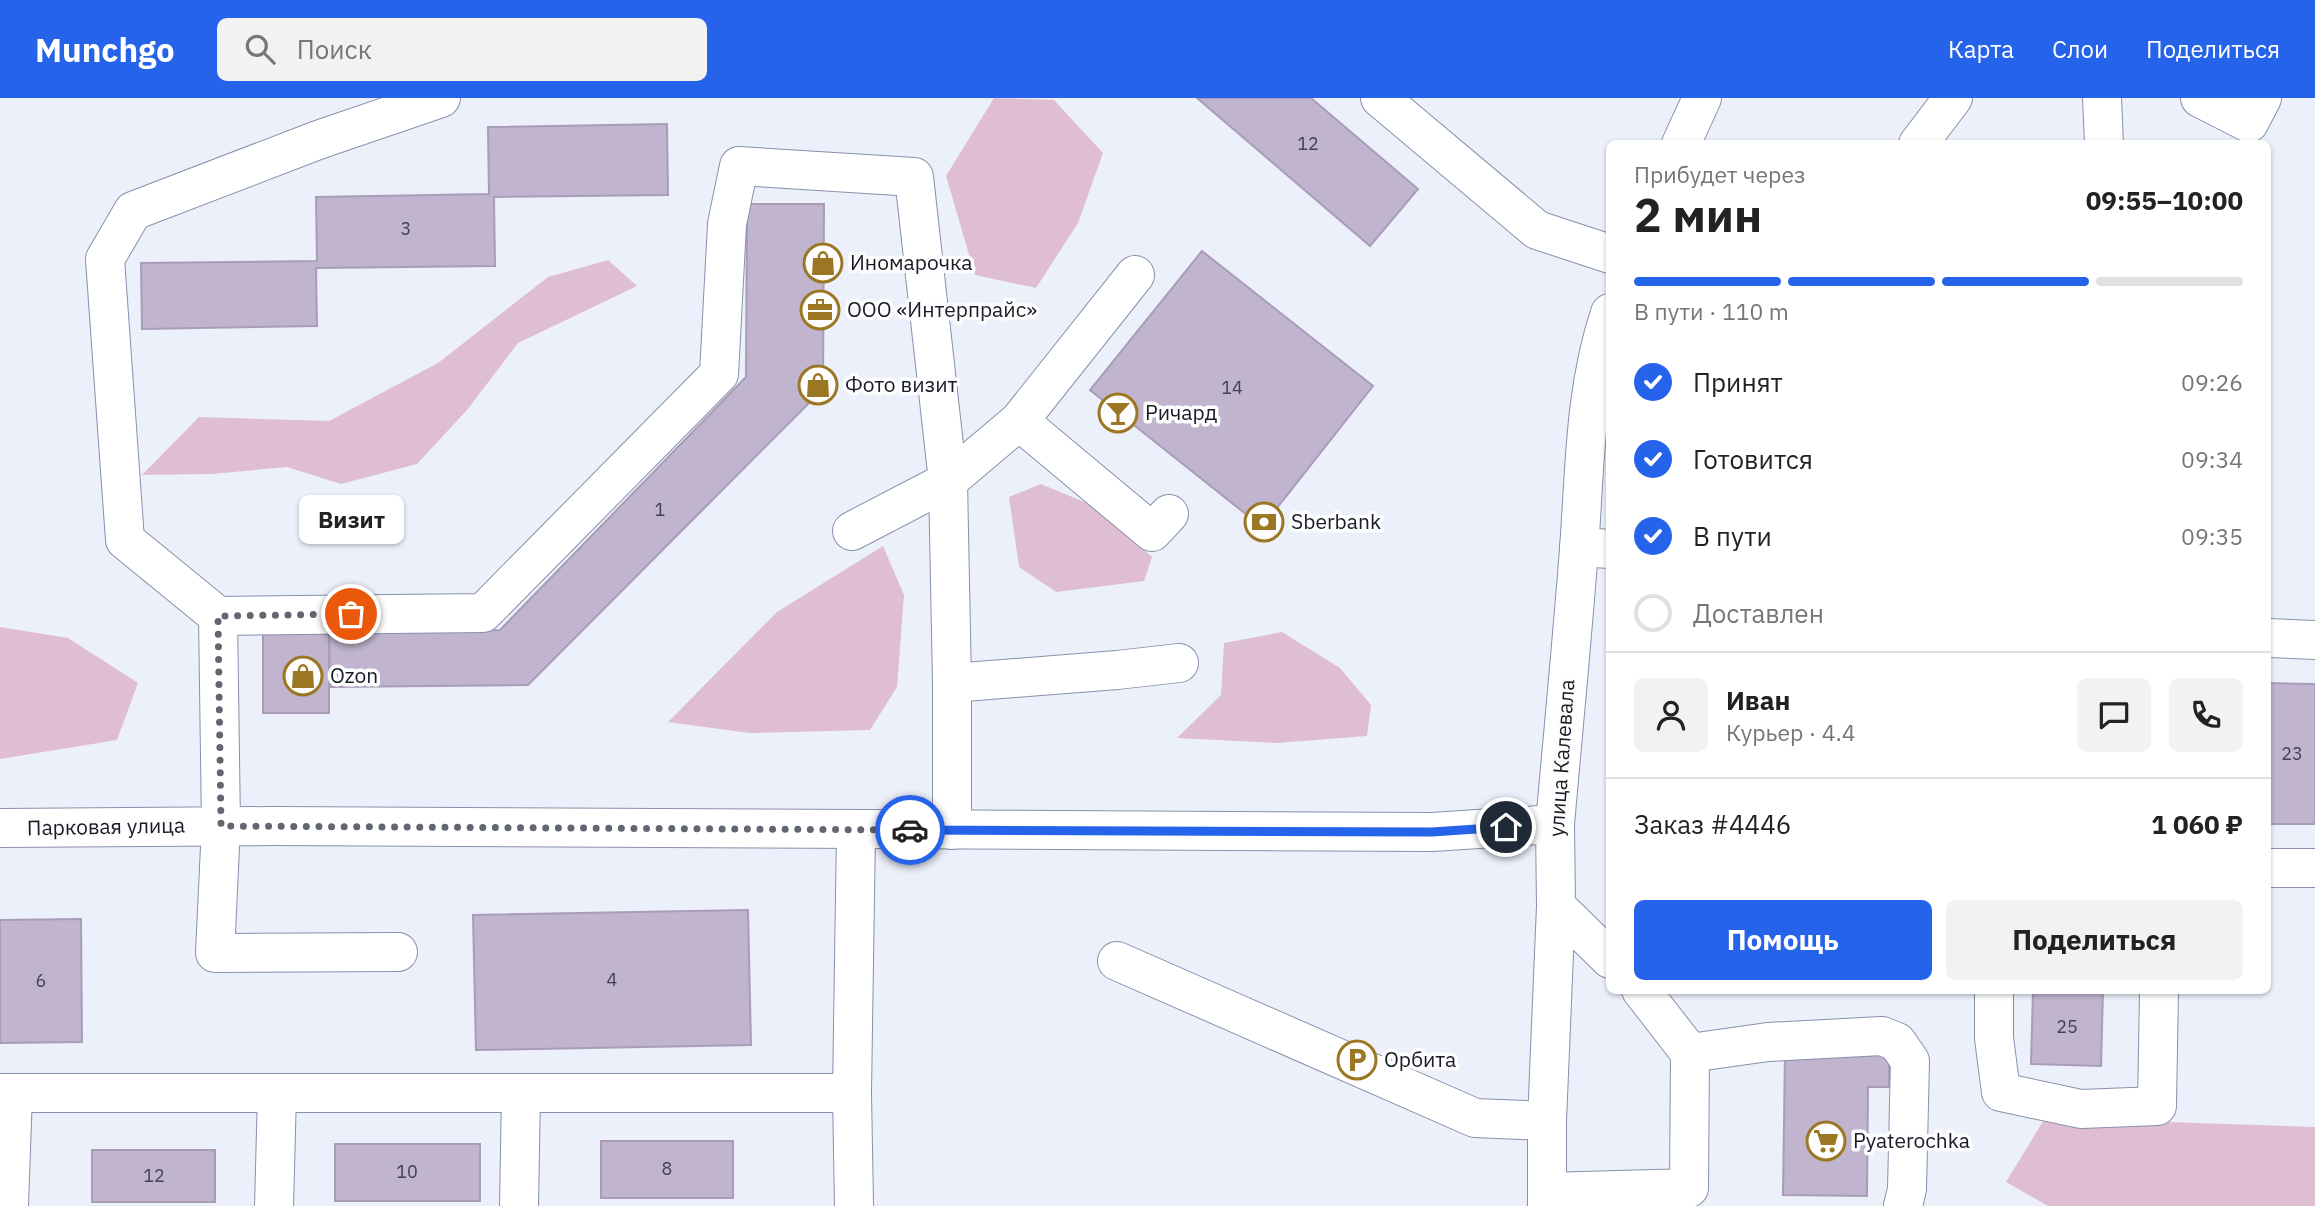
<!DOCTYPE html>
<html lang="ru">
<meta charset="utf-8">
<style>
:root{--surface:#fff;--page:#f2f2f2;--text:#222;--muted:#767676;--line:#e0e0e0;--accent:#2563eb}
body{margin:0;font-family:"IBM Plex Sans",sans-serif;background:var(--page);color:var(--text);height:100vh;display:flex;flex-direction:column;font-size:26px;white-space:nowrap}
*{box-sizing:border-box;margin:0}
p{font-size:23px;color:var(--muted)}
.icon{flex:none;width:38px;height:38px;fill:none;stroke:currentColor;stroke-width:2;stroke-linecap:round;stroke-linejoin:round}
.map{position:relative;flex:1;overflow:hidden}
.sheet{position:absolute;left:1606px;top:42px;width:665px;height:854px;display:flex;flex-direction:column;background:var(--surface);border-radius:10px;box-shadow:0 2px 5px #0004}
.sheet>*{flex:none}
.pin{position:absolute;display:grid;place-items:center;width:60px;height:60px;color:#fff;margin:-30px;border:4px solid #fff;border-radius:50%;box-shadow:0 2px 7px #0007}
.courier{position:absolute;display:grid;place-items:center;width:70px;height:70px;margin:-35px;border:5px solid #2563eb;border-radius:50%;background:#fff;color:#222;box-shadow:0 2px 9px #0007}
.bubble{position:absolute;height:49px;border-radius:10px;background:var(--surface);box-shadow:0 2px 5px #0004;font-size:23px;font-weight:800;line-height:49px;text-align:center}
.summary em{font-style:normal;font-weight:800}
.summary div{display:flex;flex-direction:column-reverse}
.summary{display:flex;align-items:center;justify-content:space-between;height:119px;padding:0 28px}
h1{font-size:46px;font-weight:800;line-height:52px}
.bar{display:grid;grid-template-columns:repeat(4,1fr);gap:10px 7px;align-content:center;height:84px;padding:0 28px}
.bar i{height:9px;border-radius:5px;background:var(--line)}
.bar .active{background:var(--accent)}
.bar p{grid-column:span 4}
.line{display:flex;align-items:center;gap:18px;padding:0 28px;border-top:2px solid var(--line)}
.line div{flex:1}
.round{display:grid;place-items:center;flex:none;width:74px;height:74px;border-radius:10px;background:var(--page)}
ol{padding:0 28px;list-style:none}
li{display:flex;align-items:center;gap:21px;height:77px}
li p{margin-inline-start:auto}
li .icon{padding:7px;border-radius:50%;background:var(--accent);color:#fff;stroke-width:4}
li:last-child{color:var(--muted)}
li i{width:38px;height:38px;border:4px solid var(--line);border-radius:50%}
.action{display:flex;gap:14px;margin-top:auto;padding:14px 28px}
.action a{flex:1;height:80px;border-radius:10px;background:var(--accent);color:#fff;font-size:28px;font-weight:800;line-height:80px;text-align:center}
.action a+a{background:var(--page);color:var(--text)}
header{display:flex;align-items:center;gap:42px;box-sizing:border-box;height:98px;padding:0 35px;background:var(--accent);color:#fff}
header strong{font-size:33px}
nav{display:flex;gap:38px;margin-inline-start:auto;font-size:24px}
.search{width:490px;height:63px;background:var(--page);display:flex;align-items:center;gap:18px;box-sizing:border-box;padding:0 24px;border-radius:10px;color:var(--muted);font-size:26px}
.map>svg:first-child{display:block}
.green{fill:#dfbed3}
.building{fill:#c0b4cf;stroke:#a89cb7;stroke-width:2}
.lines{fill:none;stroke-linecap:round;stroke-linejoin:round}
.minor-casing{stroke:#8891ab;stroke-width:40}
.major-casing{stroke:#8891ab;stroke-width:40}
.minor{stroke:#fff;stroke-width:38}
.major{stroke:#fff;stroke-width:38}
.done{stroke:#626671;stroke-width:7;stroke-dasharray:0 12.6}
.route{stroke:#2563eb;stroke-width:9}
.labels{text-anchor:middle;stroke-width:7;stroke-linejoin:round;paint-order:stroke}
.number-label{font-size:18px;fill:#424250}
.poi-label{font-size:21px;fill:#181c26;stroke:#fdfdfd;text-anchor:start}
.street-label{font-size:21px;fill:#181c26;stroke:#fdfdfd}
</style>
<header>
<strong>Munchgo</strong>
<div class="search"><svg class="icon" aria-label="search" viewBox="0 0 24 24"><circle cx="10" cy="10" r="6"/><path d="M15 15l6 6"/></svg>Поиск</div>
<nav><a>Карта</a><a>Слои</a><a>Поделиться</a></nav>
</header>
<div class="map">
<svg width="2315" height="1108" viewBox="0 0 2315 1108">
<rect width="100%" height="100%" fill="#ecf0fb"/>
<g class="green">
<polygon points="994,0 1054,2 1103,55 1078,125 1036,190 975,177 946,78"/>
<polygon points="608,162 637,188 518,245 467,312 417,366 341,386 287,369 212,376 142,377 199,319 329,323 438,265 548,179"/>
<polygon points="1041,386 1094,408 1152,459 1144,483 1056,494 1019,469 1009,399"/>
<polygon points="883,448 904,497 897,589 870,632 749,635 668,624 777,514"/>
<polygon points="0,529 68,540 138,585 117,642 0,661"/>
<polygon points="1282,534 1340,570 1371,607 1367,638 1277,645 1177,640 1221,597 1224,545"/>
<polygon points="2045,1020 2315,1029 2315,1108 2048,1108 2006,1084"/>
</g>
<g class="building">
<polygon points="1197,0 1311,0 1418,91 1370,148"/>
<polygon points="667,26 668,97 494,99 495,168 316,170 317,228 142,231 141,165 317,163 316,99 489,96 488,29"/>
<polygon points="747,106 824,106 823,291 528,587 330,589 329,534 500,532 746,279"/>
<polygon points="1202,153 1373,288 1262,429 1090,292"/>
<rect x="263" y="534" width="66" height="81"/>
<polygon points="2268,585 2315,586 2315,726 2268,726"/>
<polygon points="748,812 751,947 476,952 473,817"/>
<polygon points="81,821 82,944 0,945 0,822"/>
<polygon points="2033,892 2103,892 2101,968 2031,966"/>
<polygon points="1785,955 1889,957 1889,989 1868,989 1867,1098 1783,1097"/>
<rect x="601" y="1043" width="132" height="57"/>
<rect x="335" y="1046" width="145" height="57"/>
<rect x="92" y="1052" width="123" height="52"/>
</g>
<g class="lines">
<defs>
<g id="minor">
<polyline points="1380,0 1537,132 1610,156"/>
<polyline points="2102,0 2104,46"/>
<polyline points="2200,0 2249,25 2262,0"/>
<polyline points="1918,46 1953,0"/>
<polyline points="1019,323 1152,434 1169,416"/>
<polyline points="852,433 948,383 1019,323 1135,177"/>
<polyline points="1579,449 1610,451"/>
<polyline points="218,518 125,442 105,161 133,113 318,42 441,0"/>
<polyline points="2268,540 2315,542"/>
<polyline points="952,585 1117,572 1179,565"/>
<polyline points="2268,770 2315,770"/>
<polyline points="1556,808 1610,861"/>
<polyline points="398,854 215,855 221,728 218,518 483,515 719,276 727,126 739,68 914,79 948,383 952,585 952,732"/>
<polyline points="1117,863 1475,1020 1547,1023"/>
<polyline points="1994,892 1994,940 2001,994 2081,1011 2157,1008 2159,892"/>
<polyline points="1690,955 1768,944 1882,938 1897,944 1910,963 1907,1091 1903,1108"/>
<polyline points="0,995 852,995 856,732"/>
<polyline points="852,995 854,1108"/>
<polyline points="1547,1094 1689,1090 1690,955 1641,892"/>
<polyline points="9,1108 13,995"/>
<polyline points="274,1108 277,995"/>
<polyline points="519,1108 521,995"/>
<polyline points="1547,1108 1547,1023 1556,808 1555,726"/>
</g>
<g id="major">
<polyline points="1681,46 1702,0"/>
<path d="M0,730L273,728L1432,734L1555,726C1563,635 1572,543 1579,451C1585,371 1584,293 1610,215"/>
</g>
</defs>
<use href="#minor" class="minor-casing"/>
<use href="#major" class="major-casing"/>
<use href="#minor" class="minor"/>
<use href="#major" class="major"/>
</g>
<g class="lines">
<polyline class="done" points="351,516 218,518 221,728 910,732"/>
<polyline class="route" points="910,732 1432,734 1506,729"/>
</g>
<defs>
<symbol id="shop-ring" viewBox="-11 -11 22 22"><circle r="9.5" fill="#fdfdfd" stroke="#9b7723" stroke-width="1.5"/><path d="M-5-2.5h2.3a2.7 3.5 0 0 1 5.4 0H5L5.5 6h-11ZM-1.5-2.5h3a1.5 2.3 0 0 0-3 0Z" fill="#9b7723"/></symbol>
<symbol id="office-ring" viewBox="-11 -11 22 22"><circle r="9.5" fill="#fdfdfd" stroke="#9b7723" stroke-width="1.5"/><path d="M-6-3h4V-5.5h4V-3h4V5H-6ZM-1-4.5V-3h2v-1.5ZM-6 0V1H6V0Z" fill="#9b7723"/></symbol>
<symbol id="bar-ring" viewBox="-11 -11 22 22"><circle r="9.5" fill="#fdfdfd" stroke="#9b7723" stroke-width="1.5"/><path d="M-6-5H6L.8 .8V4.5H3.5V6h-7V4.5H-.8V.8Z" fill="#9b7723"/></symbol>
<symbol id="bank-ring" viewBox="-11 -11 22 22"><circle r="9.5" fill="#fdfdfd" stroke="#9b7723" stroke-width="1.5"/><path d="M-6-4H6V4H-6ZM0-2.3a2.3 2.3 0 1 0 0 4.6a2.3 2.3 0 1 0 0-4.6Z" fill="#9b7723"/></symbol>
<symbol id="parking-ring" viewBox="-11 -11 22 22"><circle r="9.5" fill="#fdfdfd" stroke="#9b7723" stroke-width="1.5"/><path d="M-3.5-5.5H1a3.5 3.5 0 0 1 0 7H-1V5.5H-3.5ZM-1-3.4V-.6H.8a1.4 1.4 0 0 0 0-2.8Z" fill="#9b7723"/></symbol>
<symbol id="supermarket-ring" viewBox="-11 -11 22 22"><circle r="9.5" fill="#fdfdfd" stroke="#9b7723" stroke-width="1.5"/><path d="M-6-5.5h2.5l.6 2H6L4.5 2H-2.5L-4.4-4H-6ZM-1.5 3.2a1.3 1.3 0 1 0 .1 0ZM3 3.2a1.3 1.3 0 1 0 .1 0Z" fill="#9b7723"/></symbol>
</defs>
<g fill-rule="evenodd">
<use href="#shop-ring" x="801" y="143" width="44" height="44"/>
<use href="#office-ring" x="798" y="190" width="44" height="44"/>
<use href="#shop-ring" x="796" y="265" width="44" height="44"/>
<use href="#bar-ring" x="1096" y="293" width="44" height="44"/>
<use href="#bank-ring" x="1242" y="402" width="44" height="44"/>
<use href="#shop-ring" x="281" y="556" width="44" height="44"/>
<use href="#parking-ring" x="1335" y="940" width="44" height="44"/>
<use href="#supermarket-ring" x="1804" y="1021" width="44" height="44"/>
</g>
<g class="labels">
<g class="number-label">
<text x="1308" y="52">12</text>
<text x="406" y="137">3</text>
<text x="1232" y="296">14</text>
<text x="660" y="418">1</text>
<text x="2292" y="662">23</text>
<text x="612" y="888">4</text>
<text x="41" y="889">6</text>
<text x="2067" y="935">25</text>
<text x="667" y="1077">8</text>
<text x="407" y="1080">10</text>
<text x="154" y="1084">12</text>
</g>
<g class="poi-label">
<text x="850" y="172">Иномарочка</text>
<text x="847" y="219">ООО «Интерпрайс»</text>
<text x="845" y="294">Фото визит</text>
<text x="1145" y="322">Ричард</text>
<text x="1291" y="431">Sberbank</text>
<text x="330" y="585">Ozon</text>
<text x="1384" y="969">Орбита</text>
<text x="1853" y="1050">Pyaterochka</text>
</g>
<g class="street-label">
<text transform="translate(1562 660) rotate(-86)" y="7">улица Калевала</text>
<text transform="translate(106 729) rotate(-1)" y="7">Парковая улица</text>
</g>
</g>
</svg>
<div class="pin" style="left:351px;top:516px;background:#ea580c"><svg class="icon" aria-label="bag" viewBox="0 0 24 24"><path d="M5 8h14l-1 12H6zM9 8a3 3 0 0 1 6 0"/></svg></div>
<div class="pin" style="left:1506px;top:729px;background:#1f2937"><svg class="icon" aria-label="home" viewBox="0 0 24 24"><path d="M3 11l9-7 9 7M6 9v11h12V9"/></svg></div>
<div class="courier" style="left:910px;top:732px"><svg class="icon" aria-label="car" viewBox="0 0 24 24"><path d="M5 17H2v-5l4-1 3-4h7l3 4 3 1v5h-3M9 17h6M6 11h13"/><circle cx="7" cy="17" r="2"/><circle cx="17" cy="17" r="2"/></svg></div>
<div class="bubble" style="left:299px;top:397px;width:105px">Визит</div>
<section class="sheet">
<div class="summary"><div><h1>2 мин</h1><p>Прибудет через</p></div><em>09:55–10:00</em></div>
<div class="bar"><i class="active"></i><i class="active"></i><i class="active"></i><i></i><p>В пути · 110 m</p></div>
<ol>
<li><svg class="icon" aria-label="check" viewBox="0 0 24 24"><path d="M5 12l5 5 9-10"/></svg>Принят<p>09:26</p></li>
<li><svg class="icon" aria-label="check" viewBox="0 0 24 24"><path d="M5 12l5 5 9-10"/></svg>Готовится<p>09:34</p></li>
<li><svg class="icon" aria-label="check" viewBox="0 0 24 24"><path d="M5 12l5 5 9-10"/></svg>В пути<p>09:35</p></li>
<li><i></i>Доставлен</li>
</ol>
<div class="line" style="height:126px"><a class="round"><svg class="icon" aria-label="person" viewBox="0 0 24 24"><circle cx="12" cy="8" r="4"/><path d="M4 21q1-7 8-7t8 7"/></svg></a><div><b>Иван</b><p>Курьер · 4.4</p></div><a class="round"><svg class="icon" aria-label="chat" viewBox="0 0 24 24"><path d="M4 5h16v11H9l-5 4z"/></svg></a><a class="round"><svg class="icon" aria-label="phone" viewBox="0 0 24 24"><path d="M5 4h4l2 5-3 2q2 4 5 5l2-3 5 2v4C11 20 4 13 5 4z"/></svg></a></div>
<div class="line" style="height:91px"><div>Заказ #4446</div><b>1 060 ₽</b></div>
<div class="action"><a>Помощь</a><a>Поделиться</a></div>
</section>
</div>
